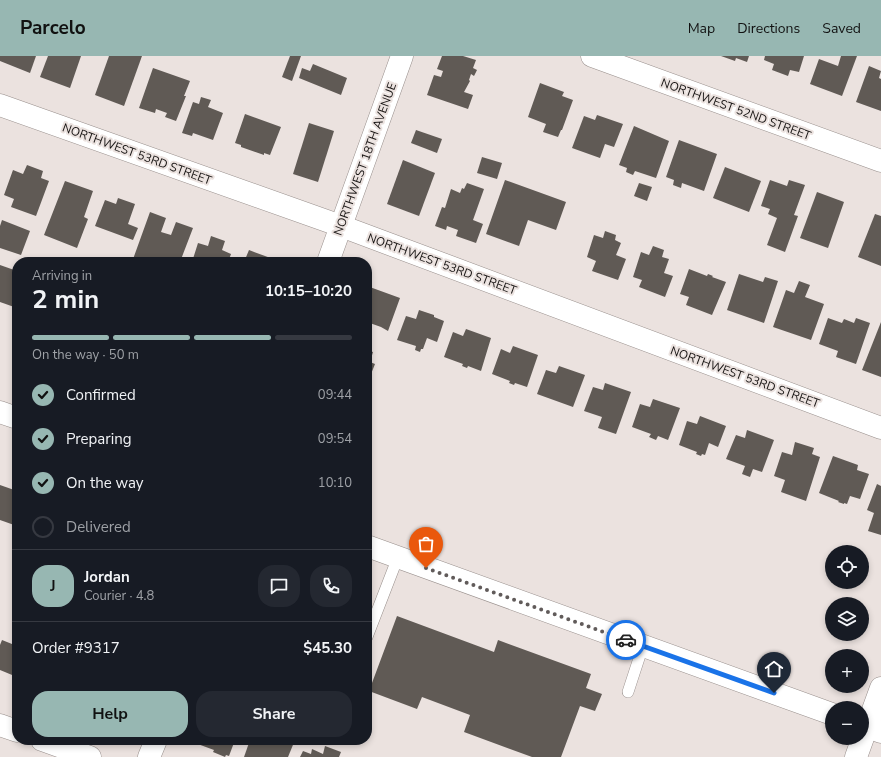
<!DOCTYPE html>
<meta charset="utf-8">
<style>
:root{--surface:#171b24;--page:#242831;--text:#f1f3f6;--muted:#9ea1a6;--line:#363941;--accent:#97b7b2}
body{margin:0;font-family:"Nunito Sans",sans-serif;background:var(--page);color:var(--text);height:100vh;display:flex;flex-direction:column;font-size:15px;white-space:nowrap}
*{box-sizing:border-box;margin:0}
p{font-size:13px;color:var(--muted)}
.icon{flex:none;width:22px;height:22px;fill:none;stroke:currentColor;stroke-width:2;stroke-linecap:round;stroke-linejoin:round}
.map{position:relative;flex:1;overflow:hidden}
.side{position:absolute;left:12px;top:201px;width:360px;height:488px;display:flex;flex-direction:column;background:var(--surface);border-radius:16px;box-shadow:0 2px 6px #0003}
.side>*{flex:none}
.controls{position:absolute;left:825px;top:489px;display:grid;gap:8px}
.controls a{display:grid;place-items:center;width:44px;height:44px;border-radius:50%;background:var(--surface);box-shadow:0 2px 6px #0003;font-size:20px}
.pin{position:absolute;display:grid;place-items:center;width:34px;height:34px;color:#fff;margin:-41px -17px;border-radius:50% 50% 50% 0;rotate:-45deg;box-shadow:0 0 4px #0007}
.pin .icon{rotate:45deg}
.courier{position:absolute;display:grid;place-items:center;width:40px;height:40px;margin:-20px;border:3px solid #1a73e8;border-radius:50%;background:#fff;color:#222;box-shadow:0 1px 5px #0007}
.summary em{font-style:normal;font-weight:700}
.summary div{display:flex;flex-direction:column-reverse}
.summary{display:flex;align-items:center;justify-content:space-between;height:68px;padding:0 20px}
h1{font-size:26px;font-weight:700;line-height:30px}
.bar{display:grid;grid-template-columns:repeat(4,1fr);gap:6px 4px;align-content:center;height:48px;padding:0 20px}
.bar i{height:5px;border-radius:3px;background:var(--line)}
.bar .selected{background:var(--accent)}
.bar p{grid-column:span 4}
.line{display:flex;align-items:center;gap:10px;padding:0 20px;border-top:1px solid var(--line)}
.line div{flex:1}
.round{display:grid;place-items:center;flex:none;width:42px;height:42px;border-radius:16px;background:var(--page)}
ol{padding:0 20px;list-style:none}
li{display:flex;align-items:center;gap:12px;height:44px}
li p{margin-inline-start:auto}
li .icon{padding:4px;border-radius:50%;background:var(--accent);color:#111;stroke-width:4}
li:last-child{color:var(--muted)}
li i{width:22px;height:22px;border:2px solid var(--line);border-radius:50%}
.button{display:flex;gap:8px;margin-top:auto;padding:8px 20px}
.button a{flex:1;height:46px;border-radius:16px;background:var(--accent);color:#111;font-size:16px;font-weight:700;line-height:46px;text-align:center}
.button a+a{background:var(--page);color:var(--text)}
header{display:flex;align-items:center;gap:24px;box-sizing:border-box;height:56px;padding:0 20px;background:var(--accent);color:#111}
header strong{font-size:19px}
nav{display:flex;gap:22px;margin-inline-start:auto;font-size:14px}
.map>svg:first-child{display:block}
.building{fill:#605a55}
.lines{fill:none;stroke-linecap:round;stroke-linejoin:round}
.lane-casing{stroke:#988f8c;stroke-width:12}
.street-casing{stroke:#988f8c;stroke-width:23}
.secondary-casing{stroke:#988f8c;stroke-width:23}
.lane{stroke:#fff;stroke-width:11}
.street{stroke:#fff;stroke-width:22}
.secondary{stroke:#fff;stroke-width:22}
.done{stroke:#615b5a;stroke-width:4;stroke-dasharray:0 7.2}
.route{stroke:#1a73e8;stroke-width:5}
.labels{text-anchor:middle;stroke-width:4;stroke-linejoin:round;paint-order:stroke}
.street-label{font-size:12px;fill:#161312;stroke:#ebe2df}
</style>
<header>
<strong>Parcelo</strong>
<nav><a>Map</a><a>Directions</a><a>Saved</a></nav>
</header>
<div class="map">
<svg width="881" height="701" viewBox="0 0 881 701">
<rect width="100%" height="100%" fill="#ebe2df"/>
<g class="building">
<polygon points="0,0 36,0 30,17 0,5"/>
<polygon points="48,0 81,0 70,32 40,21"/>
<polygon points="109,0 142,0 124,50 95,39"/>
<polygon points="290,0 301,0 292,25 282,21"/>
<polygon points="442,0 463,0 476,4 473,12 477,14 474,20 471,18 469,24 470,25 464,36 473,39 468,53 427,39 434,19 441,21 443,15 437,13"/>
<polygon points="721,0 749,0 747,6 736,2 735,5"/>
<polygon points="765,0 804,0 799,16 790,14 788,20 772,14 774,8 764,4"/>
<polygon points="841,0 857,0 842,40 810,28 819,3 838,10"/>
<polygon points="313,8 347,22 341,39 299,22 302,12 310,15"/>
<polygon points="869,10 881,15 879,22 881,23 881,55 856,46"/>
<polygon points="153,12 190,25 184,40 186,40 176,65 165,61 167,57 156,53 155,57 139,52"/>
<polygon points="540,27 564,36 562,40 573,44 562,74 561,74 558,81 543,76 546,68 528,61"/>
<polygon points="201,41 211,44 208,51 223,57 213,84 193,77 192,80 182,77 193,46 199,48"/>
<polygon points="245,58 281,71 270,99 264,97 264,99 241,91 241,89 235,87"/>
<polygon points="597,59 623,68 614,91 605,88 600,102 572,92 584,60 595,64"/>
<polygon points="309,67 334,75 318,126 293,118"/>
<polygon points="634,70 669,85 656,122 635,115 633,119 626,116 627,112 619,109"/>
<polygon points="416,74 442,83 437,97 411,87"/>
<polygon points="679,84 717,98 704,135 682,127 681,132 673,129 674,124 666,121"/>
<polygon points="482,101 502,107 497,123 477,117"/>
<polygon points="403,104 435,117 419,160 387,148"/>
<polygon points="27,109 43,115 41,122 49,125 36,160 11,151 14,143 4,139 13,114 23,118"/>
<polygon points="725,111 761,125 749,156 713,142"/>
<polygon points="505,124 566,146 556,174 528,164 519,190 486,178"/>
<polygon points="770,124 787,130 789,124 805,129 794,159 798,160 785,196 767,189 777,162 768,158 770,153 761,150"/>
<polygon points="65,125 93,135 84,161 88,163 77,192 44,179"/>
<polygon points="467,127 484,133 473,164 483,168 476,187 456,180 458,174 447,170 446,174 435,170 442,151 445,152 451,133 460,137 462,132 464,133"/>
<polygon points="639,127 652,131 647,145 634,140"/>
<polygon points="817,136 844,146 828,192 800,182"/>
<polygon points="118,142 135,148 128,168 138,172 133,184 95,170 105,144 116,148"/>
<polygon points="150,156 166,162 161,176 171,179 176,166 193,172 180,206 132,206"/>
<polygon points="875,158 881,160 881,210 858,201"/>
<polygon points="2,164 30,175 21,199 0,192 0,170"/>
<polygon points="605,175 616,179 615,184 621,187 616,199 626,203 618,224 592,215 596,205 587,201 594,179 603,182"/>
<polygon points="211,180 225,185 222,194 231,198 228,206 192,206 198,187 208,190"/>
<polygon points="653,190 664,194 662,201 669,203 664,217 673,220 665,241 639,231 642,224 633,221 641,196 649,199"/>
<polygon points="249,194 281,206 244,206"/>
<polygon points="0,209 17,215 17,252 0,246"/>
<polygon points="689,213 707,220 708,218 713,220 712,221 726,226 712,259 686,249 689,241 680,238"/>
<polygon points="739,218 763,226 765,221 778,225 764,267 727,254"/>
<polygon points="799,225 810,229 805,241 824,248 811,284 773,271 786,234 794,237"/>
<polygon points="367,230 400,242 388,275 381,271 367,266"/>
<polygon points="419,254 434,259 434,261 444,265 437,286 427,282 423,293 421,293 420,296 415,294 416,290 397,284 406,260 416,263"/>
<polygon points="828,262 842,267 844,263 854,267 856,262 870,267 856,308 836,301 838,295 819,288"/>
<polygon points="881,266 881,321 862,314"/>
<polygon points="466,273 491,282 481,315 468,310 467,312 462,310 463,308 444,301 453,276 463,280"/>
<polygon points="513,290 538,299 527,331 515,327 514,329 509,327 510,325 492,318 501,293 510,297"/>
<polygon points="367,294 373,296 370,306 375,308 369,323 367,322"/>
<polygon points="559,310 585,319 573,351 537,338 546,314 556,317"/>
<polygon points="605,327 631,336 616,378 598,372 602,361 584,355 593,331 603,334"/>
<polygon points="653,343 680,352 668,384 658,380 656,384 649,381 651,378 632,371 640,348 650,351"/>
<polygon points="700,360 726,370 718,391 709,387 705,399 702,398 701,400 696,398 697,396 679,389 687,365 697,368"/>
<polygon points="747,374 774,384 762,416 753,413 750,421 742,418 745,410 726,403 736,379 745,382"/>
<polygon points="795,386 814,392 812,398 820,401 806,445 781,436 785,424 774,420 782,396 792,399"/>
<polygon points="833,400 858,409 857,414 869,418 860,443 850,440 847,448 844,447 844,448 838,446 839,445 819,437"/>
<polygon points="877,428 881,430 881,479 868,475 874,457 867,454"/>
<polygon points="0,429 17,435 17,470 0,464"/>
<polygon points="397,560 494,596 498,584 591,618 586,632 602,638 595,655 580,650 561,701 532,701 464,676 470,659 422,641 417,653 369,635"/>
<polygon points="2,584 17,590 17,621 0,614 0,589"/>
<polygon points="196,684 235,684 229,700 226,699 225,701 213,696 214,694 195,687"/>
<polygon points="250,684 295,684 288,701 244,701"/>
<polygon points="325,690 341,696 339,701 300,701 303,695 311,698 312,693 323,698"/>
</g>
<g class="lines">
<defs>
<g id="lane">
<polyline points="367,581 398,501"/>
<polyline points="628,636 643,590"/>
</g>
<g id="street">
<polyline points="592,0 881,105"/>
<polyline points="0,49 341,170 881,372"/>
<polyline points="328,206 402,0"/>
<polyline points="0,669 17,675"/>
<polyline points="42,684 90,701"/>
<polyline points="149,701 156,684"/>
<polyline points="856,701 881,632"/>
</g>
<g id="secondary">
<polyline points="0,356 17,362"/>
<polyline points="367,490 832,658"/>
<polyline points="862,669 881,676"/>
</g>
</defs>
<use href="#lane" class="lane-casing"/>
<use href="#street" class="street-casing"/>
<use href="#secondary" class="secondary-casing"/>
<use href="#lane" class="lane"/>
<use href="#street" class="street"/>
<use href="#secondary" class="secondary"/>
</g>
<g class="lines">
<polyline class="done" points="426,512 626,584"/>
<polyline class="route" points="626,584 774,637"/>
</g>
<g class="labels">
<g class="street-label">
<text transform="translate(736 53) rotate(20)" y="4">NORTHWEST 52ND STREET</text>
<text transform="translate(137 98) rotate(20)" y="4">NORTHWEST 53RD STREET</text>
<text transform="translate(365 103) rotate(-70)" y="4">NORTHWEST 18TH AVENUE</text>
<text transform="translate(442 208) rotate(20)" y="4">NORTHWEST 53RD STREET</text>
<text transform="translate(745 321) rotate(20)" y="4">NORTHWEST 53RD STREET</text>
</g>
</g>
</svg>
<div class="controls">
<a><svg class="icon" aria-label="locate" viewBox="0 0 24 24"><circle cx="12" cy="12" r="6"/><path d="M12 2v4M12 18v4M2 12h4M18 12h4"/></svg></a>
<a><svg class="icon" aria-label="layers" viewBox="0 0 24 24"><path d="M12 4l9 5-9 5-9-5zM3 14l9 5 9-5"/></svg></a>
<a>+</a>
<a>−</a>
</div>
<div class="pin" style="left:426px;top:512px;background:#ea580c"><svg class="icon" aria-label="bag" viewBox="0 0 24 24"><path d="M5 8h14l-1 12H6zM9 8a3 3 0 0 1 6 0"/></svg></div>
<div class="pin" style="left:774px;top:637px;background:#1f2937"><svg class="icon" aria-label="home" viewBox="0 0 24 24"><path d="M3 11l9-7 9 7M6 9v11h12V9"/></svg></div>
<div class="courier" style="left:626px;top:584px"><svg class="icon" aria-label="car" viewBox="0 0 24 24"><path d="M5 17H2v-5l4-1 3-4h7l3 4 3 1v5h-3M9 17h6M6 11h13"/><circle cx="7" cy="17" r="2"/><circle cx="17" cy="17" r="2"/></svg></div>
<section class="side">
<div class="summary"><div><h1>2 min</h1><p>Arriving in</p></div><em>10:15–10:20</em></div>
<div class="bar"><i class="selected"></i><i class="selected"></i><i class="selected"></i><i></i><p>On the way · 50 m</p></div>
<ol>
<li><svg class="icon" aria-label="check" viewBox="0 0 24 24"><path d="M5 12l5 5 9-10"/></svg>Confirmed<p>09:44</p></li>
<li><svg class="icon" aria-label="check" viewBox="0 0 24 24"><path d="M5 12l5 5 9-10"/></svg>Preparing<p>09:54</p></li>
<li><svg class="icon" aria-label="check" viewBox="0 0 24 24"><path d="M5 12l5 5 9-10"/></svg>On the way<p>10:10</p></li>
<li><i></i>Delivered</li>
</ol>
<div class="line" style="height:72px"><b class="round" style="background:var(--accent);color:#111">J</b><div><b>Jordan</b><p>Courier · 4.8</p></div><a class="round"><svg class="icon" aria-label="chat" viewBox="0 0 24 24"><path d="M4 5h16v11H9l-5 4z"/></svg></a><a class="round"><svg class="icon" aria-label="phone" viewBox="0 0 24 24"><path d="M5 4h4l2 5-3 2q2 4 5 5l2-3 5 2v4C11 20 4 13 5 4z"/></svg></a></div>
<div class="line" style="height:52px"><div>Order #9317</div><b>$45.30</b></div>
<div class="button"><a>Help</a><a>Share</a></div>
</section>
</div>
